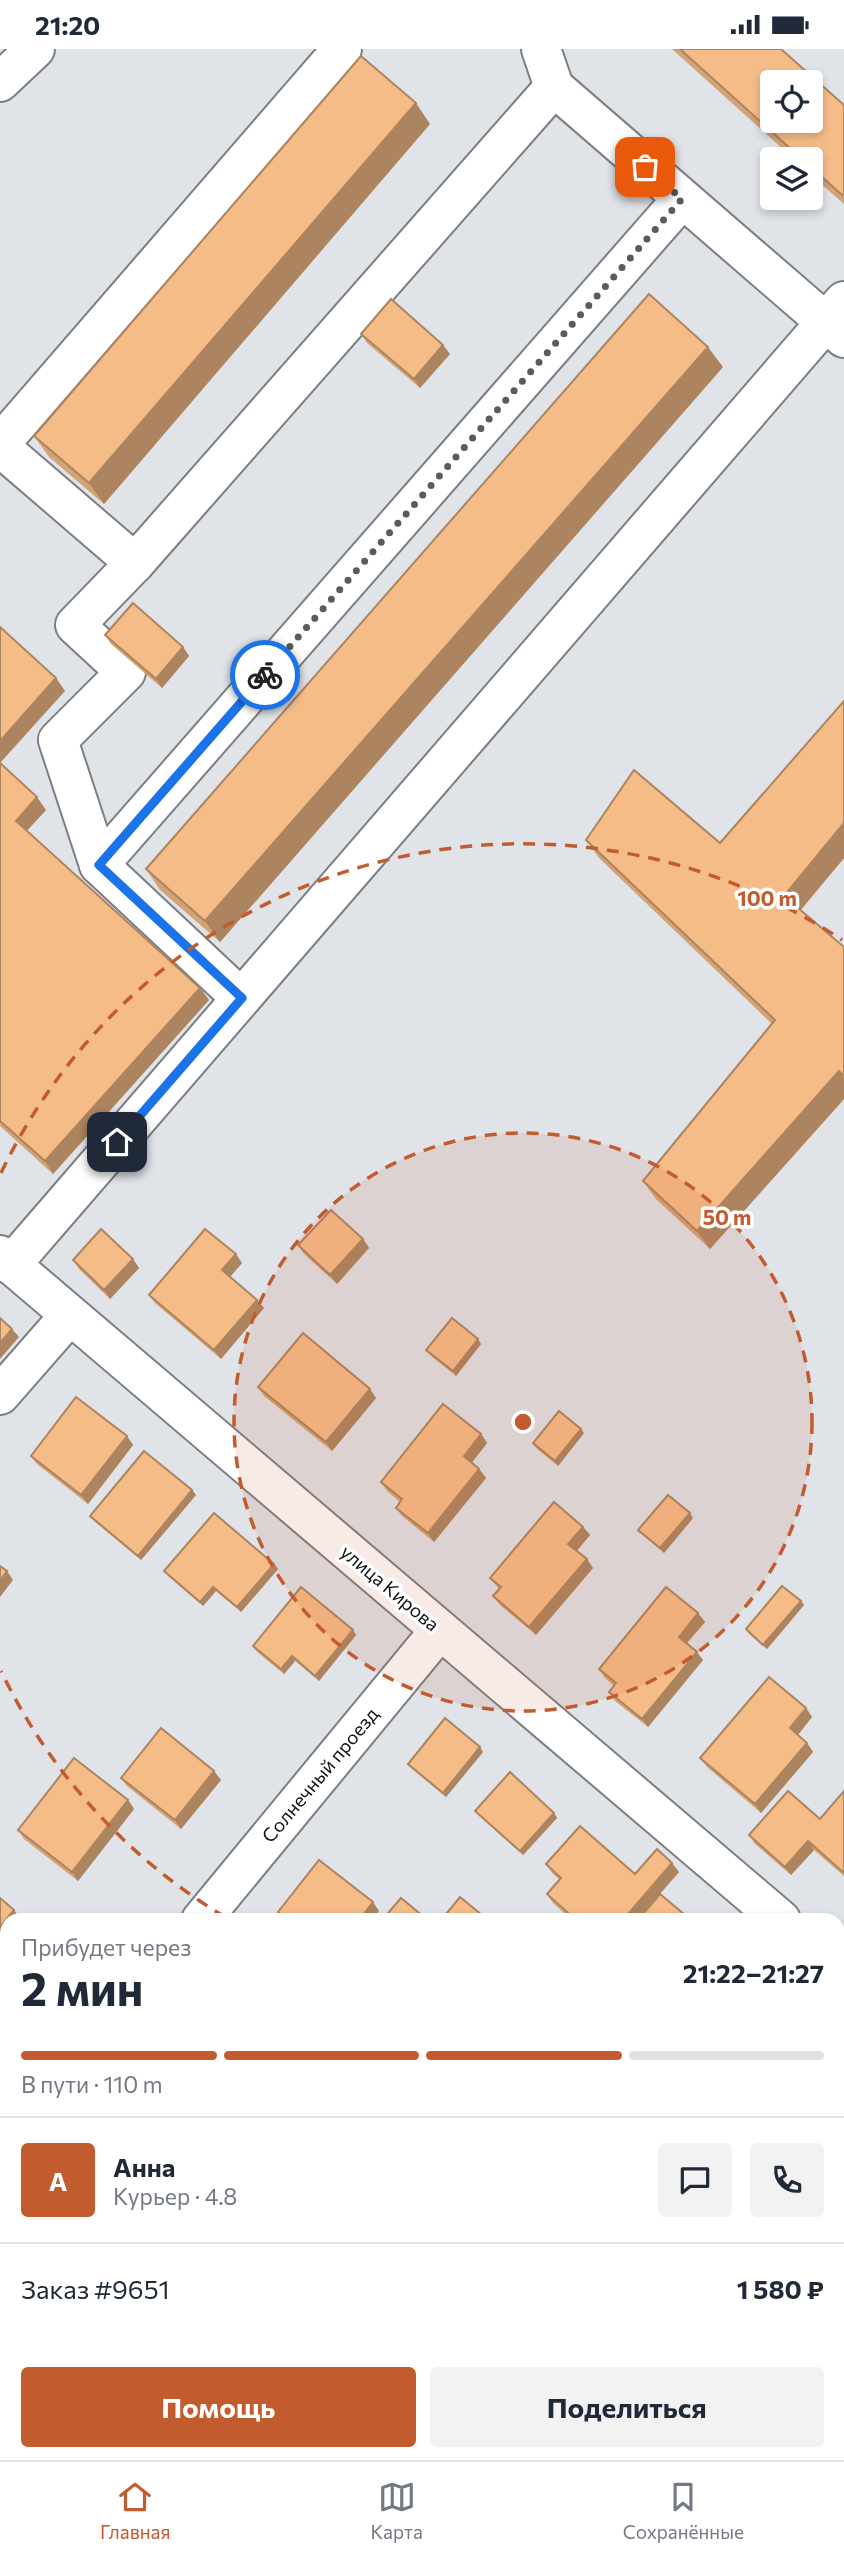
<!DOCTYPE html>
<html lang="ru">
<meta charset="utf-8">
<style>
:root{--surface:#fff;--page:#f2f2f3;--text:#1f2937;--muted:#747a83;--line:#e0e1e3;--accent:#c25c2e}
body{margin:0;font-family:Commissioner,sans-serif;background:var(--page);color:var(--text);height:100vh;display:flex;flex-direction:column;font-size:26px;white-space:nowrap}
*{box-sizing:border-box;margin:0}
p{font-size:23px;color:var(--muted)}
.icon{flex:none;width:38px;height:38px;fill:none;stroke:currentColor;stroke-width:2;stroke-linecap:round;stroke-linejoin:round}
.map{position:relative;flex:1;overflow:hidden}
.details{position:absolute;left:0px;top:1864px;width:845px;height:548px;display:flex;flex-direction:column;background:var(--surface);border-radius:21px 21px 0 0;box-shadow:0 4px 10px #0003}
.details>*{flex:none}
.tools{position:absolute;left:760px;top:21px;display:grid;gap:14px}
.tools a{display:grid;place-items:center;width:63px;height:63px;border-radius:7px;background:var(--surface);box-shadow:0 4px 10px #0003;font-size:35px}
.pin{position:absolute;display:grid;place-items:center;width:60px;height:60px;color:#fff;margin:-30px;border-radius:14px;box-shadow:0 4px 10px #0006}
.courier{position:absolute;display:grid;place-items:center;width:70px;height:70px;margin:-35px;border:5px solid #1a73e8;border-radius:50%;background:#fff;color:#222;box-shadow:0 2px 9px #0007}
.headline em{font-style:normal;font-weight:700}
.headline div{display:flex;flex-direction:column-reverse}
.headline{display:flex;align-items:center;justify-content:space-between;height:119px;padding:0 21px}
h1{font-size:46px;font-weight:700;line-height:52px}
.bar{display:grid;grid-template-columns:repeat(4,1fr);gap:10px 7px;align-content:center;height:84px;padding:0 21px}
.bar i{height:9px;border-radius:5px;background:var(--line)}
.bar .selected{background:var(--accent)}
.bar p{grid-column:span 4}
.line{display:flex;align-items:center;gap:18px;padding:0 21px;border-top:2px solid var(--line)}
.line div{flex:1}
.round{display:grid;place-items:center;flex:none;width:74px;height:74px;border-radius:7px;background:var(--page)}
.button{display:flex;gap:14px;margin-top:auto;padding:14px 21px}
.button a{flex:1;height:80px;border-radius:7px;background:var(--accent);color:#fff;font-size:28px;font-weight:700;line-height:80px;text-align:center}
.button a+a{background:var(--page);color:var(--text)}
.status{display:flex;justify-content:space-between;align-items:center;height:49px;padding:0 35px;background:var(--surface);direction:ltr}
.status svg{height:19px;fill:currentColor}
.tabs{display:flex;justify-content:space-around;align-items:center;height:98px;border-top:2px solid var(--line);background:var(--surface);font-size:19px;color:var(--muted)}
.tabs a{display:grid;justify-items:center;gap:4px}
.tabs .selected{color:var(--accent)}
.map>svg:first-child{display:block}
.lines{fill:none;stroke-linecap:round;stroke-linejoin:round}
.minor-casing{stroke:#7b7e82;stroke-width:42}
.minor{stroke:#fff;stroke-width:38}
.wall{fill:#d3a275}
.shaded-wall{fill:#ac845f}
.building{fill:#f5bc88;stroke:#ac845f;stroke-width:2;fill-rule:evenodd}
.done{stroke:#595b5d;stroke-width:7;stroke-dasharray:0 12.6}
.route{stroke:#1a73e8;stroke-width:9}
.ring{fill:none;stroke:#c25c2e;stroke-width:3.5;stroke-dasharray:12 9}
.labels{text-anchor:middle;stroke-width:7;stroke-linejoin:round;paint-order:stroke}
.street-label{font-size:19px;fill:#111213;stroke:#fff}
.centre{fill:#c25c2e;stroke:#fff;stroke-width:3.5}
.ring-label{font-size:21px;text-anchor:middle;font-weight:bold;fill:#c25c2e;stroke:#fff;stroke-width:7;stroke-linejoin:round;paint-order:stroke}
</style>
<div class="status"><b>21:20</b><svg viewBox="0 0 49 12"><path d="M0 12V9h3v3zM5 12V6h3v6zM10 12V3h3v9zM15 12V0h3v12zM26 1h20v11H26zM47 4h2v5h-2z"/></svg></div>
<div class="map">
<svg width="844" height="2411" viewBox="0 0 844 2411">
<rect width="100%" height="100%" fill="#e0e3e7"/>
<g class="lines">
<defs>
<g id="minor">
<polyline points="541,0 554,38 844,289"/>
<polyline points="0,33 35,0"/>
<polyline points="0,395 342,0"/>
<polyline points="0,398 135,514"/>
<polyline points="99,816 682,150"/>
<polyline points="241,949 99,816 58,691 126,623 75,576 135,514 554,38"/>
<polyline points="0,1206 781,1871"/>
<polyline points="11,1216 844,252"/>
<polyline points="0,1346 70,1266"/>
<polyline points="201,1871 440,1581"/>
<polyline points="838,1920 844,1925"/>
<polyline points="0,2108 7,2102"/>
<polyline points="341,2411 347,2404"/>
</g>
</defs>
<use href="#minor" class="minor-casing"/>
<use href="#minor" class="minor"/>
</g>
<g class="wall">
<polygon points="672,0 781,0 844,56 844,155 810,125 810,110 794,110"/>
<polygon points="430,75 104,455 49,408 34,387"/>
<polygon points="361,285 450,305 420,339 367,294"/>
<polygon points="723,318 220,893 160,841 146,820"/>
<polygon points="105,586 183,598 189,607 162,639 111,595"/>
<polygon points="844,652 844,809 801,861 844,898 844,1050 710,1200 656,1150 643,1132 772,975 599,809 586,791 720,794"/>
<polygon points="0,714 46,761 26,782 200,939 209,951 53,1125 0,1077"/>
<polygon points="363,1190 369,1199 337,1235 304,1205 298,1196"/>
<polygon points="133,1210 139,1219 110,1250 79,1220 73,1211"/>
<polygon points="242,1214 230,1228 264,1259 221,1310 155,1254 149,1246"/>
<polygon points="481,1295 456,1327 430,1306 426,1301"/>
<polygon points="258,1338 376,1349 332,1402 264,1347"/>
<polygon points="584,1384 558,1417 536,1399 533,1394"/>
<polygon points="481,1385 487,1394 472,1413 479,1420 486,1429 434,1493 402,1467 396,1459 400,1453 387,1442 381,1433"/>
<polygon points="127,1387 133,1396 88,1455 37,1415 31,1407"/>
<polygon points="192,1441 196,1446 141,1511 94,1472 90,1467"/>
<polygon points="693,1469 664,1504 642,1485 638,1481"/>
<polygon points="583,1478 590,1486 576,1502 593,1519 536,1586 500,1556 493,1547 499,1540 490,1529"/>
<polygon points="274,1515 278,1520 241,1563 216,1542 203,1557 168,1527 164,1522"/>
<polygon points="804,1556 767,1600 749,1585 746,1580"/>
<polygon points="698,1564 705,1573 687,1594 703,1611 648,1678 615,1652 609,1643 614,1637 605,1629 599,1620"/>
<polygon points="353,1581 356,1586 319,1632 295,1612 284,1625 256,1602 253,1597"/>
<polygon points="806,1659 812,1668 798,1686 807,1694 813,1703 761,1764 707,1718 700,1709"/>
<polygon points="483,1703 446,1748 411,1719 408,1715"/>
<polygon points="121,1729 221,1731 181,1780 127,1737"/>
<polygon points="844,1742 844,1827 814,1801 791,1826 755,1795 749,1786 820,1770"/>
<polygon points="128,1751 134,1760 78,1832 24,1790 18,1781"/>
<polygon points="475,1762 554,1764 557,1769 523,1806 478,1766"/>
<polygon points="546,1815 635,1825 679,1823 637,1871 572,1871 553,1854 547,1845 560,1831 552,1824"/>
<polygon points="7,2290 7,2362 0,2356 0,2296"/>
<polygon points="202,2404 256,2404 250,2411 209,2411"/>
<polygon points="707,2404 777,2404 776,2406 779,2411 714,2411"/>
<polygon points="819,2404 836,2404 831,2411 826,2411"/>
</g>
<g class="shaded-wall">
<polygon points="416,54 430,75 104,455 89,434"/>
<polygon points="443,296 450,305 420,339 414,330"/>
<polygon points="708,298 723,318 220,893 205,872"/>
<polygon points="183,598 189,607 162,639 156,630"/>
<polygon points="56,629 65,642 0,714 0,692"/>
<polygon points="37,748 46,761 24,785 16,772"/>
<polygon points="844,774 844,809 797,865 784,847"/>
<polygon points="200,939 209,951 53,1125 45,1112"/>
<polygon points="839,1022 844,1030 844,1050 710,1200 697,1182"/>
<polygon points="363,1190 369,1199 337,1235 330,1226"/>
<polygon points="236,1205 242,1214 228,1230 222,1221"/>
<polygon points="133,1210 139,1219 110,1250 104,1241"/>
<polygon points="257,1251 264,1259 221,1310 214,1301"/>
<polygon points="12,1280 19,1288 0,1310 0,1294"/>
<polygon points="478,1290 481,1295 456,1327 453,1322"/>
<polygon points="370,1340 376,1349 332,1402 326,1393"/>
<polygon points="581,1380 584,1384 558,1417 555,1412"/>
<polygon points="481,1385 487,1394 470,1416 464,1407"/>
<polygon points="127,1387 133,1396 88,1455 81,1446"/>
<polygon points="479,1420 486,1429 434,1493 428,1484"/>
<polygon points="192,1441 196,1446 141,1511 138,1507"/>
<polygon points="690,1464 693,1469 664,1504 660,1499"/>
<polygon points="583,1478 590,1486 575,1504 568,1495"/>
<polygon points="587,1510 593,1519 536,1586 529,1578"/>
<polygon points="274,1515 278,1520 241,1563 237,1558"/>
<polygon points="7,1522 13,1531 0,1548 0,1532"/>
<polygon points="213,1538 216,1542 203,1557 200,1553"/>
<polygon points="801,1552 804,1556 767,1600 763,1596"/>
<polygon points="698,1564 705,1573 685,1596 679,1588"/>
<polygon points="353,1581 356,1586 319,1632 315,1627"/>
<polygon points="697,1603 703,1611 648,1678 642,1670"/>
<polygon points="292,1607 295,1612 284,1625 281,1620"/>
<polygon points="806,1659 812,1668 796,1688 790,1679"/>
<polygon points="807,1694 813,1703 761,1764 755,1755"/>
<polygon points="480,1698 483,1703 446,1748 443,1744"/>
<polygon points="214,1722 221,1731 181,1780 175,1771"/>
<polygon points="128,1751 134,1760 78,1832 72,1823"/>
<polygon points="554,1764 557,1769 523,1806 520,1802"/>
<polygon points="808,1792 814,1801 791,1826 785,1818"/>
<polygon points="672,1814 679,1823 637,1871 623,1871"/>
<polygon points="373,1853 379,1862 372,1871 359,1871"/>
<polygon points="14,1861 20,1870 7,1871 7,1886 0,1894 0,1878"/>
<polygon points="844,2032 844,2040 838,2047 838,2038"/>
<polygon points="844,2378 844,2394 838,2402 838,2385"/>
<polygon points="0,2396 5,2403 0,2408"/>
<polygon points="242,2404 256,2404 250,2411 236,2411"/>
<polygon points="823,2404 836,2404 831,2411 827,2411"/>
</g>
<g class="building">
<path d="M680,0H781L844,56V144L842,146L810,117V110H802ZM772,33H810V72H772Z"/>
<polygon points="361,7 416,54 89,434 34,387"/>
<polygon points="649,245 708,298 205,872 146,820"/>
<polygon points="391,250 443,296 414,330 361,285"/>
<polygon points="133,554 183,598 156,630 105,586"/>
<polygon points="0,578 56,629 0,692"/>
<polygon points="844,652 844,774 784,847 844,898 844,1027 839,1022 697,1182 643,1132 775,971 586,791 634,721 720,794"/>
<polygon points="0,714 37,748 16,772 200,939 45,1112 0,1072"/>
<polygon points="331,1161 363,1190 330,1226 298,1196"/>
<polygon points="101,1180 133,1210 104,1241 73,1211"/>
<polygon points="205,1180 236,1205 222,1221 257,1251 214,1301 149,1246"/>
<polygon points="0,1269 12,1280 0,1294"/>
<polygon points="452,1269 478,1290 453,1322 426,1301"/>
<polygon points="303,1284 370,1340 326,1393 258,1338"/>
<polygon points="76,1348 127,1387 81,1446 31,1407"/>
<polygon points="443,1355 481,1385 464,1407 479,1420 428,1484 396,1459 402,1450 381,1433"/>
<polygon points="559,1362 581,1380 555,1412 533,1394"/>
<polygon points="144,1402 192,1441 138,1507 90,1467"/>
<polygon points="668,1446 690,1464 660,1499 638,1481"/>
<polygon points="554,1453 583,1478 568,1495 587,1510 529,1578 493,1547 501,1538 490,1529"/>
<polygon points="214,1464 274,1515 237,1558 213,1538 200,1553 164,1522"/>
<polygon points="0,1517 7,1522 0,1532"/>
<polygon points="782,1537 801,1552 763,1596 746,1580"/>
<polygon points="301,1538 353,1581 315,1627 292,1607 281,1620 253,1597"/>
<polygon points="666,1538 698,1564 679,1588 697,1603 642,1670 609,1643 616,1634 599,1620"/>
<polygon points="769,1628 806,1659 790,1679 807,1694 755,1755 700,1709"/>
<polygon points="445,1669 480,1698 443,1744 408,1715"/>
<polygon points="161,1679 214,1722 175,1771 121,1729"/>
<polygon points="74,1709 128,1751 72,1823 18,1781"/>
<polygon points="510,1723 554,1764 520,1802 475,1762"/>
<polygon points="788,1742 820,1770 844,1742 844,1824 808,1792 785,1818 749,1786"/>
<polygon points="580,1777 635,1825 657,1800 672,1814 623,1871 576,1871 547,1845 561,1829 546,1815"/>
<polygon points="319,1811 373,1853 359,1871 288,1871 278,1863"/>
<polygon points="660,1845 691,1871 638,1871"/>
<polygon points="460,1848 488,1871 442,1870"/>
<polygon points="0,1849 14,1861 0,1878"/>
<polygon points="401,1849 424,1868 422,1871 382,1871"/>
<polygon points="838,1992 844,1997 844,2032 838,2038"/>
<polygon points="838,2256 844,2261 844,2346 838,2340"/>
<polygon points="6,2289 7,2290 7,2358 0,2352 0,2296"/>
<polygon points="838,2360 844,2365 844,2378 838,2385"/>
<polygon points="205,2404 242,2404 236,2411 212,2411"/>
<polygon points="414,2404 439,2404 446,2411 408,2411"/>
<polygon points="711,2404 774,2404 776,2406 772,2411 736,2411 731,2408 729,2411 719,2411"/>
<polygon points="372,2406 378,2411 367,2411"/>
</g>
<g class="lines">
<polyline class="done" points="265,626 682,150 645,118"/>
<polyline class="route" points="117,1093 242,949 99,816 265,626"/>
</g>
<circle cx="523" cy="1373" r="289" fill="#c25c2e" fill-opacity=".12"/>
<g class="ring">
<circle cx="523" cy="1373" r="289"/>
<path d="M225 1868A578 578 0 0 1 1 1622M1 1124A578 578 0 0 1 842 891"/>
</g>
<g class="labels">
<g class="street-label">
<text transform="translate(390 1539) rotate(40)" y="7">улица Кирова</text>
<text transform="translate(320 1726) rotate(-50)" y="7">Солнечный проезд</text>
</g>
</g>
<circle cx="523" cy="1373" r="10" class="centre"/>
<g class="ring-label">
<text x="767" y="857">100 m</text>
<text x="727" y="1176">50 m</text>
</g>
</svg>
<div class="tools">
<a><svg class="icon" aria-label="locate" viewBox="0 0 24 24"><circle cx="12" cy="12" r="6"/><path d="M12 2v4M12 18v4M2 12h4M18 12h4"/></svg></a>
<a><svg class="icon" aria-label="layers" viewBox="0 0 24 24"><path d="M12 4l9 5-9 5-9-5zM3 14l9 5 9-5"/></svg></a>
</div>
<div class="pin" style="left:645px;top:118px;background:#ea580c"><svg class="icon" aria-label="bag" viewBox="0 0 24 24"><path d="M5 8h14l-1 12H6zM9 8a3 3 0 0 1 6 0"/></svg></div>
<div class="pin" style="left:117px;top:1093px;background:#1f2937"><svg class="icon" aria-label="home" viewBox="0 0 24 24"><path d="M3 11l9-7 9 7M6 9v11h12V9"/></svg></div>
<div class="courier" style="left:265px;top:626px"><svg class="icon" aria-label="bike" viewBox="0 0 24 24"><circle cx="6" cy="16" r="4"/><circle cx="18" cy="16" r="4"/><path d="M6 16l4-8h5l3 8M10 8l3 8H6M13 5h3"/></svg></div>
<section class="details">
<div class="headline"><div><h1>2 мин</h1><p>Прибудет через</p></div><em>21:22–21:27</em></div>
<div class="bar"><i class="selected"></i><i class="selected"></i><i class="selected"></i><i></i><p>В пути · 110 m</p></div>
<div class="line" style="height:126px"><b class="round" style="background:var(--accent);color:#fff">А</b><div><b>Анна</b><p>Курьер · 4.8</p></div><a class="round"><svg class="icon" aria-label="chat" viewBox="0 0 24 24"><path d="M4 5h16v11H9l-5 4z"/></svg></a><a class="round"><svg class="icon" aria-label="phone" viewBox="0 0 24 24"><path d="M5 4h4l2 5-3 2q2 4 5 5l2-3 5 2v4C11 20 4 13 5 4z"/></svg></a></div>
<div class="line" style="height:91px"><div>Заказ #9651</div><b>1 580 ₽</b></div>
<div class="button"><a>Помощь</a><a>Поделиться</a></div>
</section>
</div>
<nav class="tabs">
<a class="selected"><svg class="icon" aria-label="home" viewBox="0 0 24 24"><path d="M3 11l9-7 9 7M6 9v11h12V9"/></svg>Главная</a>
<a><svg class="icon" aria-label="map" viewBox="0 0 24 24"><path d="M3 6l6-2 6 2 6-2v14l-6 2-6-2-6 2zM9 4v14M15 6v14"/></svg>Карта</a>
<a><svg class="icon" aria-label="saved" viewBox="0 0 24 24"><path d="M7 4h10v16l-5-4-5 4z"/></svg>Сохранённые</a>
</nav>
